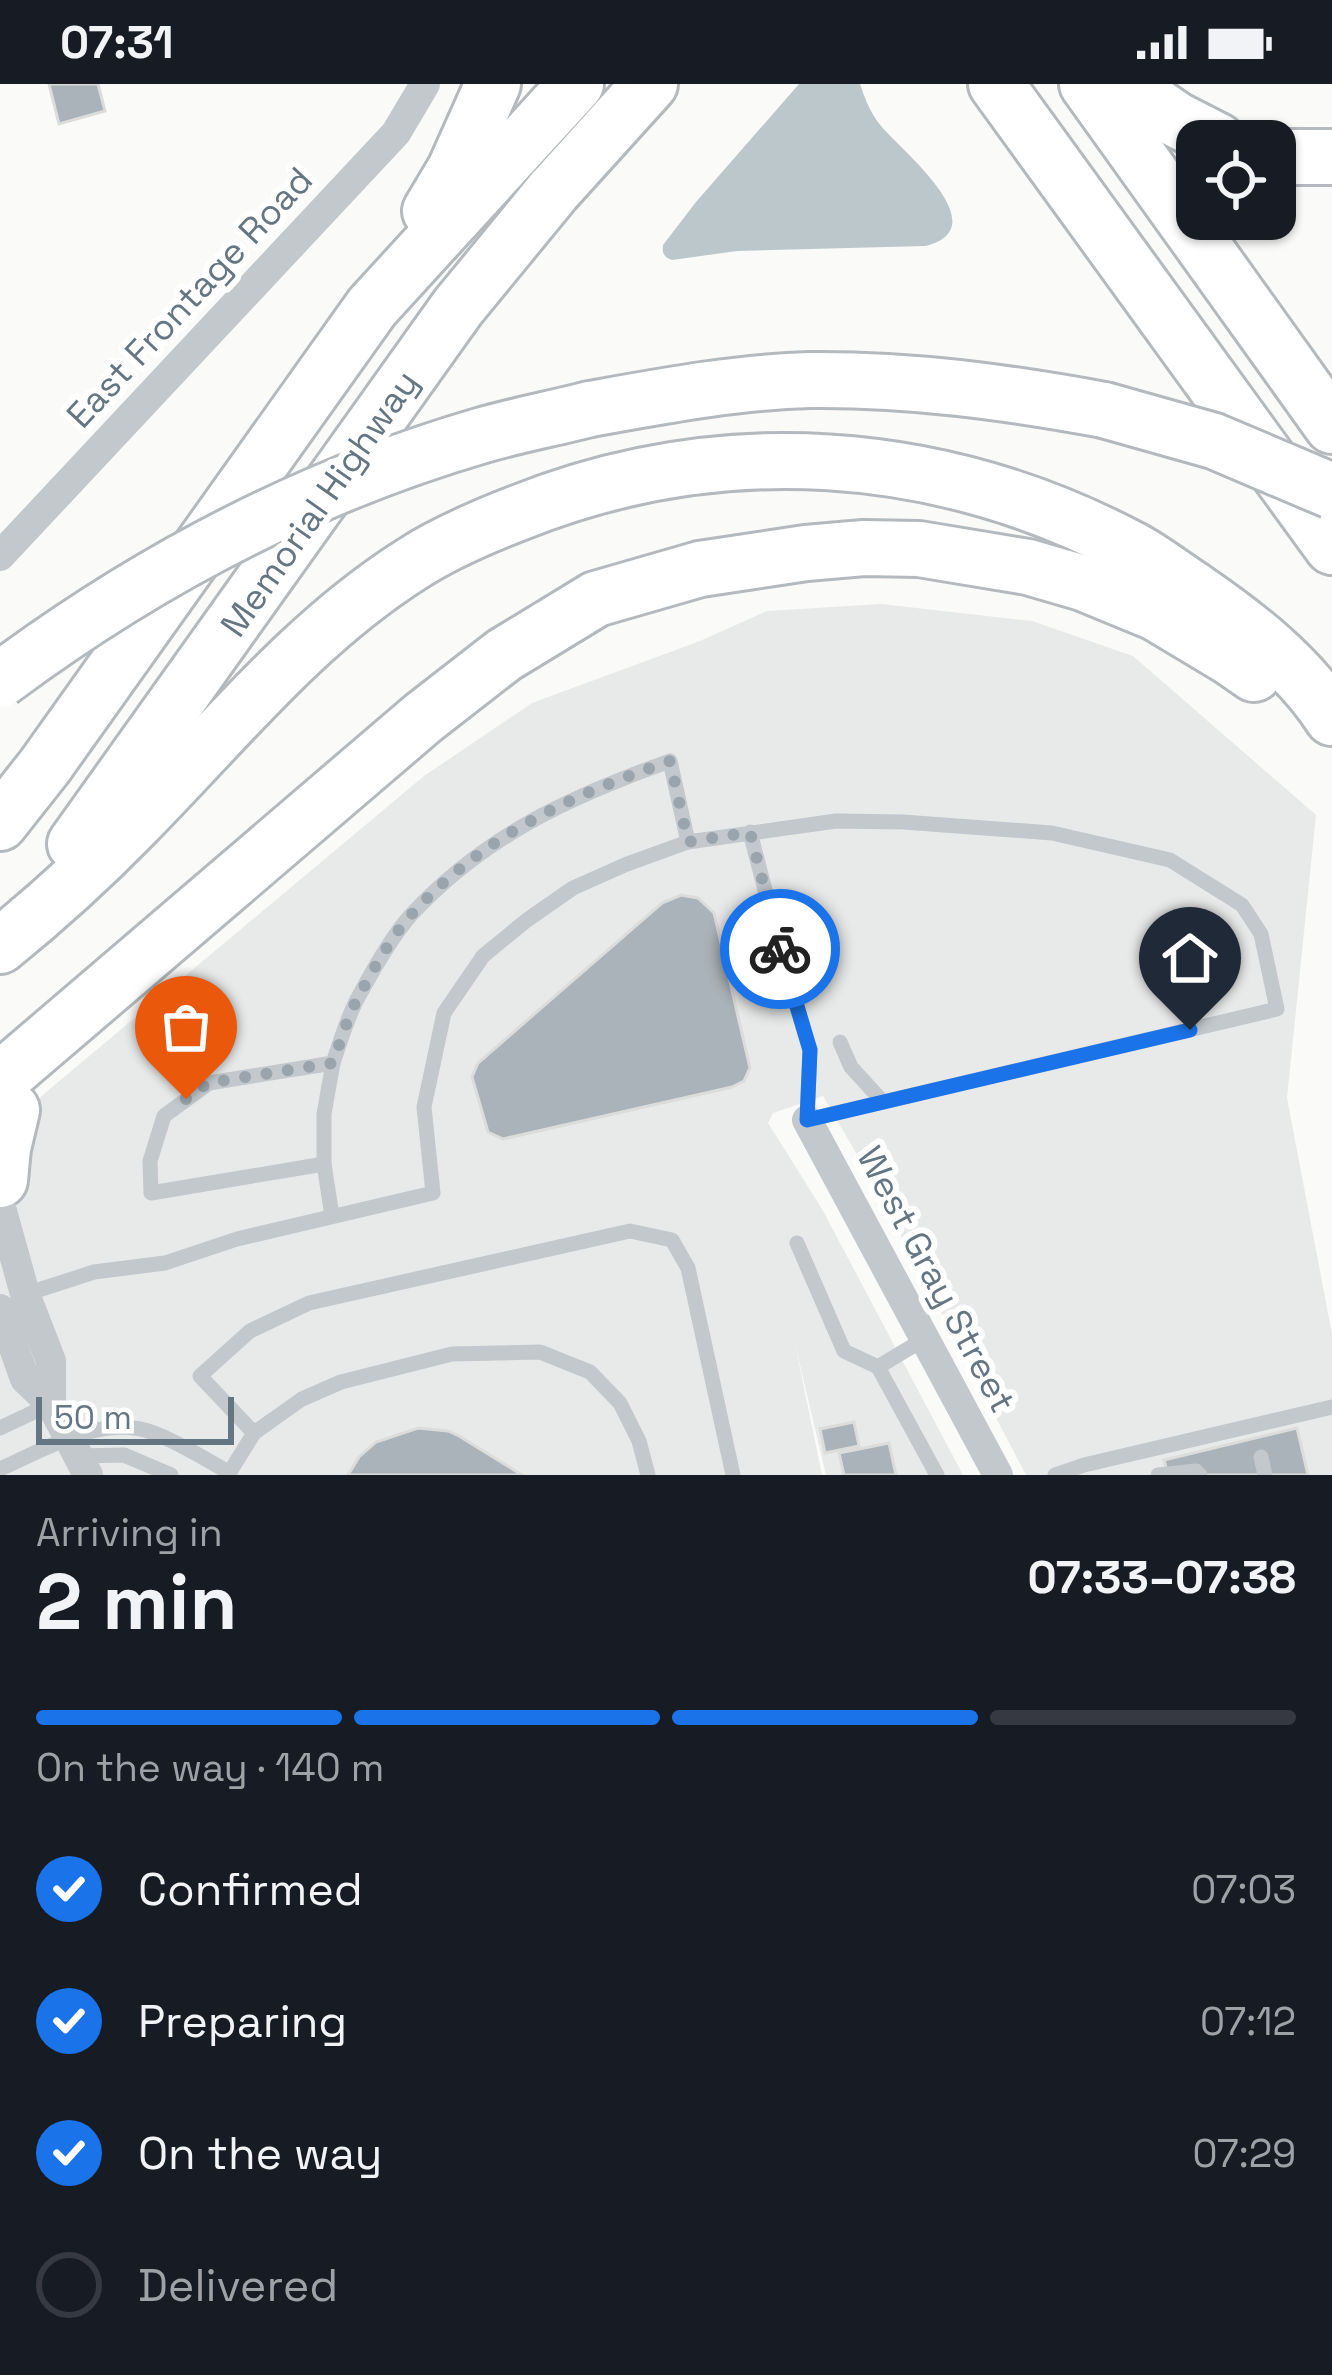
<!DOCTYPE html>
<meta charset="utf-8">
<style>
:root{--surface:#171b24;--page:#242831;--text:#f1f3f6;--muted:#9ea1a6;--line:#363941;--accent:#1a73e8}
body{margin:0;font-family:"Space Grotesk",sans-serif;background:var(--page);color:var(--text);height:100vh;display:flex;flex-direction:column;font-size:45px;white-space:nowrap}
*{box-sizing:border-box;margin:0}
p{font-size:39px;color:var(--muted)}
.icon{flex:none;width:66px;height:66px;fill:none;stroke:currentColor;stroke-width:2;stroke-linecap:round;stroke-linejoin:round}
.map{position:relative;height:1391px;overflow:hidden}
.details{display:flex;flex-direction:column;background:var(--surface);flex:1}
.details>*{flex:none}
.fabs{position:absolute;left:1176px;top:36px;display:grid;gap:24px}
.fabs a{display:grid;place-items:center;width:120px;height:120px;border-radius:24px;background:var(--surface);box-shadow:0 3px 9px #0004;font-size:60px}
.scale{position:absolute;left:36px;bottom:30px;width:198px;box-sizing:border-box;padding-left:12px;border:6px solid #657683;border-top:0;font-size:33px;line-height:42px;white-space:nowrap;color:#657683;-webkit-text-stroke:9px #fff;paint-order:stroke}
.pin{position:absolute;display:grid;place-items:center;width:102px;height:102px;color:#fff;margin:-123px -51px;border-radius:50% 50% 50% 0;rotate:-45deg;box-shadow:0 0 12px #0007}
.pin .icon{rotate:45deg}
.courier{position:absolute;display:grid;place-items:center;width:120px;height:120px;margin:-60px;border:9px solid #1a73e8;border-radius:50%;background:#fff;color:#222;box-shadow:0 3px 15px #0007}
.head em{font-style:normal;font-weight:700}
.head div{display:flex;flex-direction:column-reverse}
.head{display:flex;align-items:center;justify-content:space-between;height:204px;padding:0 36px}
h1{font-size:78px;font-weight:700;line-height:90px}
.bar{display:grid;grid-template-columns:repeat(4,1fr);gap:18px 12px;align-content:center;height:144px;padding:0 36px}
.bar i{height:15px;border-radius:9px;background:var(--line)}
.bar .active{background:var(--accent)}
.bar p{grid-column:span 4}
ol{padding:0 36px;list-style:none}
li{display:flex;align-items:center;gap:36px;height:132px}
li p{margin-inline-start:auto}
li .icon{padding:12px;border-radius:50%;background:var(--accent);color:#fff;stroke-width:4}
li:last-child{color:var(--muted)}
li i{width:66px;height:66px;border:6px solid var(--line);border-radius:50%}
.status{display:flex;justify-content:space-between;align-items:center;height:84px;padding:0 60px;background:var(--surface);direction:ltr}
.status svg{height:33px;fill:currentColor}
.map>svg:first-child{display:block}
.built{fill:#e8e9e9}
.water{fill:#bbc7cb}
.building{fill:#aab3b9;stroke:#dcdcda;stroke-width:3}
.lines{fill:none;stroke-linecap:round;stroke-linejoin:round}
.highway-casing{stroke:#b4b9bd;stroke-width:60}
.lane{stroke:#c3c8cc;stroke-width:15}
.street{stroke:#c3c8cc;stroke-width:30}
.highway{stroke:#fff;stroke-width:54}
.highway-bridge-casing{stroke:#b4b9bd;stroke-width:60;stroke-linecap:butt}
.highway-bridge{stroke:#fff;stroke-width:54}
.done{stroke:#99a4ac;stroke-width:12;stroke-dasharray:0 21.6}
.route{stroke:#1a73e8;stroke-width:15}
.labels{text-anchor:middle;stroke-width:12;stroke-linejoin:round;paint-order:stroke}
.street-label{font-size:36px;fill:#657683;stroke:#fff}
</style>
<div class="status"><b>07:31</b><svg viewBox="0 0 49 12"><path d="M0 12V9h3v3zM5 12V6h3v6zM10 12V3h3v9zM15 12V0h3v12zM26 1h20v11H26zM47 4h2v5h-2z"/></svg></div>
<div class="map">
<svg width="1332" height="1391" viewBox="0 0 1332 1391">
<rect width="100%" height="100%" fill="#fafaf8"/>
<polygon class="built" points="881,520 1032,537 1133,572 1316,731 1287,1014 1332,1250 1332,1391 1026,1391 874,1100 823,1012 773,1029 768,1039 822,1125 963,1391 826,1391 795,1260 822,1391 0,1391 0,1054 45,1009 424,692 532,619 700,557 767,527"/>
<path class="water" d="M799,0H860C865,15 871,30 881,42C902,67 999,144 925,162L737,167L672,176C664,173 662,170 663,161L696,118Z"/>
<g class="building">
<polygon points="49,0 98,0 105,27 59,40"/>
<polygon points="681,811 698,814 714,829 750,984 744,997 732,1003 503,1055 488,1048 472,993 478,979 662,819"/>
<polygon points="854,1338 859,1362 825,1369 820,1345"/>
<polygon points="418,1344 448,1347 459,1352 522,1391 348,1391 359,1373 376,1358"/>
<polygon points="1297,1344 1308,1391 1168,1391 1164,1376"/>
<polygon points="889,1359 896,1391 844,1391 839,1369"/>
</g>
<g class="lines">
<defs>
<g id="highway">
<polyline points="996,0 1332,463"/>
<polyline points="1087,0 1332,342"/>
<polyline points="1124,0 1177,36 1218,57"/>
<polyline points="1275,73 1332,73"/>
<polyline points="430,127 455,85 493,0"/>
<path d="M590,325C663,312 737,298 810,296C910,295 1006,308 1104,326"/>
<polyline points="0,739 45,682 372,223 576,0"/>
<polyline points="75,760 458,223 554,106 650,0"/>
<path d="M0,862C47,824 92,783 134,740C224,649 303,549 412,480C444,459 482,443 518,429C721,348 939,363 1132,465C1153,476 1173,492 1193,505C1244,540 1298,581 1332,634"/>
<polyline points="0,996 423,634 504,571 596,515 700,485 806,469 864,464 919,465 1028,483 1083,499 1156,529 1231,574 1254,590"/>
<polyline points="0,1096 3,1064 12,1026"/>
</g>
</defs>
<use href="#highway" class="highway-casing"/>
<g class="lane">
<polyline points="840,958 851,983 883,1018"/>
<polyline points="324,1080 324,1030 333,979"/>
<path d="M332,1132L324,1080L151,1109L150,1077L164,1032L209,999L333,979C341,956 348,930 360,910C374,884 391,854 410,832C484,752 569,713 670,677L688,758"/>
<polyline points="797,1159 844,1267 878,1283 926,1254"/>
<polyline points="20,1212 94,1188 165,1179 237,1155 433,1109 424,1023 444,929 483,872 527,836 573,804 627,780 688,758 836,737 903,738 1052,749 1170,776 1242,821 1261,850 1277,925 807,1036 810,966 787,891 750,748"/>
<polyline points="878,1283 937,1391"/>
<polyline points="0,1344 51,1320"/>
<polyline points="254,1349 200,1292 250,1247 309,1219 630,1147 672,1156 688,1184 733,1391"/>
<polyline points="78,1372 124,1371 171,1391"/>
<polyline points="1261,1373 1265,1391"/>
<path d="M0,1385C45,1365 103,1329 154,1349C180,1359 205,1375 230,1389"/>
<polyline points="228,1391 254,1349 302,1315 341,1298 452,1270 540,1268 590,1288 620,1319 639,1357 648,1391"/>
<polyline points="1055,1391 1084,1381 1332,1323"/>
<polyline points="1158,1391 1196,1387 1200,1391"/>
</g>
<g class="street">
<polyline points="0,472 396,49 425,0"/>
<polyline points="807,1036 998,1391"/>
<polyline points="0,1120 25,1210 51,1277 51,1320"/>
<polyline points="0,1225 25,1295 51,1320 88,1391"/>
</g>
<use href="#highway" class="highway"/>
<defs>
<g id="highway-bridge">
<polyline points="1104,326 1214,357 1332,407"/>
<path d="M0,596C145,488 308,402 483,351C518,341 555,334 590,325"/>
</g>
</defs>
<use href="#highway-bridge" class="highway-bridge-casing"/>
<use href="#highway-bridge" class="highway-bridge"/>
</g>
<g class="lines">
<path class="done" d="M186,1015L208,999L333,979C341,956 348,931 360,910C374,884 391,854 410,832C483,752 569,712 670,677L688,758L750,748L780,865"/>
<polyline class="route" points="780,865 810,966 807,1036 1190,946"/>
</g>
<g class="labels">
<g class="street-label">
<text transform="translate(189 213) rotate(-47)" y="13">East Frontage Road</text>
<text transform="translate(319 419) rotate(-55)" y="13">Memorial Highway</text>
<text transform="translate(937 1195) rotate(62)" y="13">West Gray Street</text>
</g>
</g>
</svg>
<div class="fabs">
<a><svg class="icon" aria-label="locate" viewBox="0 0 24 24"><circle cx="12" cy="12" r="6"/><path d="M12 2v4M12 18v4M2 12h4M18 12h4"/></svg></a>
</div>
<div class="scale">50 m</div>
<div class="pin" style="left:186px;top:1015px;background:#ea580c"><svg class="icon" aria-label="bag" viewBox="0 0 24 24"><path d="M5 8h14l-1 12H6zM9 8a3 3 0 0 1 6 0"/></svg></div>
<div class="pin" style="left:1190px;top:946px;background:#1f2937"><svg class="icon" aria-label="home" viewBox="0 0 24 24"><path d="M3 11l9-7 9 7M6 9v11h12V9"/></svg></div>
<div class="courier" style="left:780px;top:865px"><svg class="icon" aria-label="bike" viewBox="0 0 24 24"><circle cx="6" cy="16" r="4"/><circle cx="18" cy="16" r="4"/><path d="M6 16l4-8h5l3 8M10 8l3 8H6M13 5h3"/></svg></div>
</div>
<section class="details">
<div class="head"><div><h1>2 min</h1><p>Arriving in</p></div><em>07:33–07:38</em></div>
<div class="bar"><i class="active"></i><i class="active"></i><i class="active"></i><i></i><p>On the way · 140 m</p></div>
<ol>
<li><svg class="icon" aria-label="check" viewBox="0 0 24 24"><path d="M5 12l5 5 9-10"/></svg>Confirmed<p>07:03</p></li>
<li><svg class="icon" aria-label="check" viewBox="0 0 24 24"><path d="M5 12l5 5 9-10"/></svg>Preparing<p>07:12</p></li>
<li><svg class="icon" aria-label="check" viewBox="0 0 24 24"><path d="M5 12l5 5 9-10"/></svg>On the way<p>07:29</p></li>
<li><i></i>Delivered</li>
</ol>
</section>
